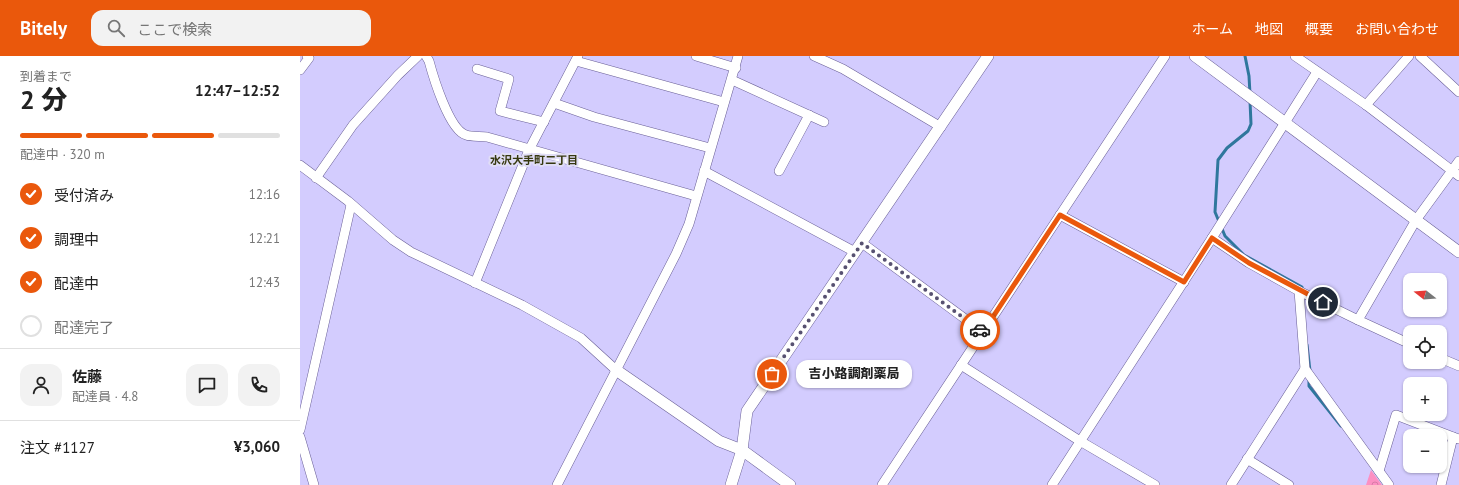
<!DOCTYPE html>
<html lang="ja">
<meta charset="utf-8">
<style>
:root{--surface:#fff;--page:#f2f2f2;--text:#222;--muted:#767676;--line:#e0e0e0;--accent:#ea580c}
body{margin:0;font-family:"PT Sans","Noto Sans JP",sans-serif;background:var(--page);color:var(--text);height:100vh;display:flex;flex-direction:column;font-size:15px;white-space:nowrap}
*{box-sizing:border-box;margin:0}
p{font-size:13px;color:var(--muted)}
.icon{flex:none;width:22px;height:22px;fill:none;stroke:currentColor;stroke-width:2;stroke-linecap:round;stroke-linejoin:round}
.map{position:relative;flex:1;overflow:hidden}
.panel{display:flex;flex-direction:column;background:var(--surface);width:300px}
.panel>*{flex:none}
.needle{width:26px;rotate:287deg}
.fabs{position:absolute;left:1103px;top:217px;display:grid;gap:8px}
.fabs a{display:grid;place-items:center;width:44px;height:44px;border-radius:8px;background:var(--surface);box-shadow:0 1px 3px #0004;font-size:20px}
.pin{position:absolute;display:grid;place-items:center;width:34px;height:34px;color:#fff;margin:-17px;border:2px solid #fff;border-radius:50%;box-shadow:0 1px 4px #0007}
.courier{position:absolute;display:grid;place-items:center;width:40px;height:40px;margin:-20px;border:3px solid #ea580c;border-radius:50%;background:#fff;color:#222;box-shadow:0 1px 5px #0007}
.bubble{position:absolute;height:28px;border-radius:12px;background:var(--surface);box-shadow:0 1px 3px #0004;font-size:13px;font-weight:800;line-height:28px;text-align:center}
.overview em{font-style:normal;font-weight:800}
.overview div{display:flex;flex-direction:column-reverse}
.overview{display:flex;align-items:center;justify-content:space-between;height:68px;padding:0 20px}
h1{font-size:26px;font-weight:800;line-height:30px}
.bar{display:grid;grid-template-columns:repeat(4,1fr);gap:6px 4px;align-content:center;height:48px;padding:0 20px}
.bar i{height:5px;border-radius:3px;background:var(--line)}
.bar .active{background:var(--accent)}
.bar p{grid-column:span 4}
.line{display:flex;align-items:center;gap:10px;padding:0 20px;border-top:1px solid var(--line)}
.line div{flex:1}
.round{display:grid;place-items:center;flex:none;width:42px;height:42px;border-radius:12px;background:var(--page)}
ol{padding:0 20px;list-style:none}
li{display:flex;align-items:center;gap:12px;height:44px}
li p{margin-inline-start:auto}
li .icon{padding:4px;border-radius:50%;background:var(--accent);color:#fff;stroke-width:4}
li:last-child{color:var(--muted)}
li i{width:22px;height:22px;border:2px solid var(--line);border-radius:50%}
header{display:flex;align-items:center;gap:24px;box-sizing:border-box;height:56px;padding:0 20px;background:var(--accent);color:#fff}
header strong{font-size:19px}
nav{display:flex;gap:22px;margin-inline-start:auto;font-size:14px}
.search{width:280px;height:36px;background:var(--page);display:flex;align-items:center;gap:10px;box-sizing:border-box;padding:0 14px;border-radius:12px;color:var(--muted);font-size:15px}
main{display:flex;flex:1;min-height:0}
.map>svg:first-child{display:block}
.forest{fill:url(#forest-crowns)}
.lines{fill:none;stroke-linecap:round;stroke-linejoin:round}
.stream{stroke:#2f779d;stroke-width:3}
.minor-casing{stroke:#6a6097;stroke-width:10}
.tertiary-casing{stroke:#6a6097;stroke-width:12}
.minor{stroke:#fff;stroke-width:9}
.tertiary{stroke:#fff;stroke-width:11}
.done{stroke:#575171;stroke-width:4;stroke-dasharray:0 7.2}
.route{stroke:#ea580c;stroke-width:5}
.labels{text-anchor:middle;stroke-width:4;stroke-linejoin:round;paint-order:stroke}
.neighbourhood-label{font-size:11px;font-weight:bold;fill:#36380f;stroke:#e0ddf6}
</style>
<header>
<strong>Bitely</strong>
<div class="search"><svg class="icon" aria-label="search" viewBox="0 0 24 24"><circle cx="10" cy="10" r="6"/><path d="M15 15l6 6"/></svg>ここで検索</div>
<nav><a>ホーム</a><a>地図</a><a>概要</a><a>お問い合わせ</a></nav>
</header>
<main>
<section class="panel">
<div class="overview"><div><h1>2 分</h1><p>到着まで</p></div><em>12:47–12:52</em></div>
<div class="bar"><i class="active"></i><i class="active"></i><i class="active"></i><i></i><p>配達中 · 320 m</p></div>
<ol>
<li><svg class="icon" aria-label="check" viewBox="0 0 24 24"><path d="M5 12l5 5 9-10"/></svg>受付済み<p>12:16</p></li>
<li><svg class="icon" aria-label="check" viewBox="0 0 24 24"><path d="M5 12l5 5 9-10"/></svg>調理中<p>12:21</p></li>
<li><svg class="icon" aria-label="check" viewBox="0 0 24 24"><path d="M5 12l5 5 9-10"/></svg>配達中<p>12:43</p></li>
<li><i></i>配達完了</li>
</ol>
<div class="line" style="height:72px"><a class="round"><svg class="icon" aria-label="person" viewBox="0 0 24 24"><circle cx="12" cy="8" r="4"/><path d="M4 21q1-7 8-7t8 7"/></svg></a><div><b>佐藤</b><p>配達員 · 4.8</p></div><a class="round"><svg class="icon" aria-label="chat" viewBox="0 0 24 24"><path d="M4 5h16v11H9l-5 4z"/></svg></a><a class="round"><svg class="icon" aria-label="phone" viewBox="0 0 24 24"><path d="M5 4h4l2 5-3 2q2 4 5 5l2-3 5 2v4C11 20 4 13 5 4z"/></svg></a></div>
<div class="line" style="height:52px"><div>注文 #1127</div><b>¥3,060</b></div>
</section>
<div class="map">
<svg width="1159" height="429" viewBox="0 0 1159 429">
<defs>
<pattern id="forest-crowns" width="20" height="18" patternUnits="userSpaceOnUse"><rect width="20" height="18" fill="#fc90c2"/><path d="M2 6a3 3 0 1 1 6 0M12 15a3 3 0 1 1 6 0" fill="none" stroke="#d77ba7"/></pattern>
</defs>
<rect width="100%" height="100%" fill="#d3ccfe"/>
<polygon class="forest" points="1071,414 1082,429 1066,429"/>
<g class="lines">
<g class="stream">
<polyline points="945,0 949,20 950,38"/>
<polyline points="950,45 951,68 948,75 927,92 918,104 915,156 925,180 944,199 1002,231 1003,236"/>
<polyline points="1007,289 1010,315"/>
<polyline points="1009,323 1009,330 1041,370"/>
</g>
<defs>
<g id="minor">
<path d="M126,0L129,5C133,20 149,74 166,79C172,81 181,80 187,81L396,140"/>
<polyline points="396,0 436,12"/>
<polyline points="514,0 543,13 641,71"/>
<polyline points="995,0 1066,49 1159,120"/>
<polyline points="1120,0 1159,36"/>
<polyline points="276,5 424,46"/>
<polyline points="177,13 209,23 200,55 244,66"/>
<polyline points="0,14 9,2 7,0"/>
<polyline points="1017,16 912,182 949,207 999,235 1005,313 1089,429"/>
<polyline points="432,24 524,66"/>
<polyline points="254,47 294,61 410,92"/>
<polyline points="1066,49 1109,0"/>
<polyline points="0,109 48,145 93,184 111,196 222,249 281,282 316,314"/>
<polyline points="404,115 555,196"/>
<polyline points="479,115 509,59"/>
<polyline points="16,122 53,69 98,19 118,0"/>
<polyline points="760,159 884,226"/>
<polyline points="562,187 683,276"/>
<polyline points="175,227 229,94 278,0"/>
<polyline points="999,235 1058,264"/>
<polyline points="1110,288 1058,264 1116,164 1159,105"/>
<polyline points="1140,302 1159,310"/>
<polyline points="661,309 780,385 855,429"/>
<polyline points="0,374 51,149"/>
<polyline points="0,381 14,429"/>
<polyline points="947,403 989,429"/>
<polyline points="1079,415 1096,359 1153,381"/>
<polyline points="257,429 376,198 389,168 438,0"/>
<polyline points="582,429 865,0"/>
<polyline points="752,429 912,182"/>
<polyline points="931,429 1005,313"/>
<polyline points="1141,429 1153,381 1159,383"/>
</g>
<g id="tertiary">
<polyline points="895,0 1159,196"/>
<polyline points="316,314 419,385 442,394 490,429"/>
<polyline points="431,429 442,394 447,355 688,0"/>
</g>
</defs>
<use href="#minor" class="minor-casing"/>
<use href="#tertiary" class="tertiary-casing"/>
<use href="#minor" class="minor"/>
<use href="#tertiary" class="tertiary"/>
</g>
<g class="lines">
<polyline class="done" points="472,318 562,187 680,274"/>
<polyline class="route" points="680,274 683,276 760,159 884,226 912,182 949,207 1023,246"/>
</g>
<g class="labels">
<g class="neighbourhood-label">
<text x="234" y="108">水沢大手町二丁目</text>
</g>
</g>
</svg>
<div class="fabs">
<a><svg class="needle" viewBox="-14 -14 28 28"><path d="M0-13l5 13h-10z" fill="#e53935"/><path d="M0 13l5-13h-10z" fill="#767676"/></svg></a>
<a><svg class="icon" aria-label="locate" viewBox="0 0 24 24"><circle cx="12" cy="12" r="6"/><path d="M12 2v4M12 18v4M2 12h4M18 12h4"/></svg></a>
<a>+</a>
<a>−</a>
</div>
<div class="pin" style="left:472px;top:318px;background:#ea580c"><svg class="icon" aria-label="bag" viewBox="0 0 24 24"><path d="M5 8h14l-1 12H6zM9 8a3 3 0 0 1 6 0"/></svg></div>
<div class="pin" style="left:1023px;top:246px;background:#1f2937"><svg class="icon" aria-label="home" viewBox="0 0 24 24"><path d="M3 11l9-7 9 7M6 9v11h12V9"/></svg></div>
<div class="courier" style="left:680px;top:274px"><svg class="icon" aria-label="car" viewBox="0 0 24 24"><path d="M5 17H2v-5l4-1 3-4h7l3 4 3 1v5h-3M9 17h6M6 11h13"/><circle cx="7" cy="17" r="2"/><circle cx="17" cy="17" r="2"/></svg></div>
<div class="bubble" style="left:496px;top:304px;width:116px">吉小路調剤薬局</div>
</div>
</main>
